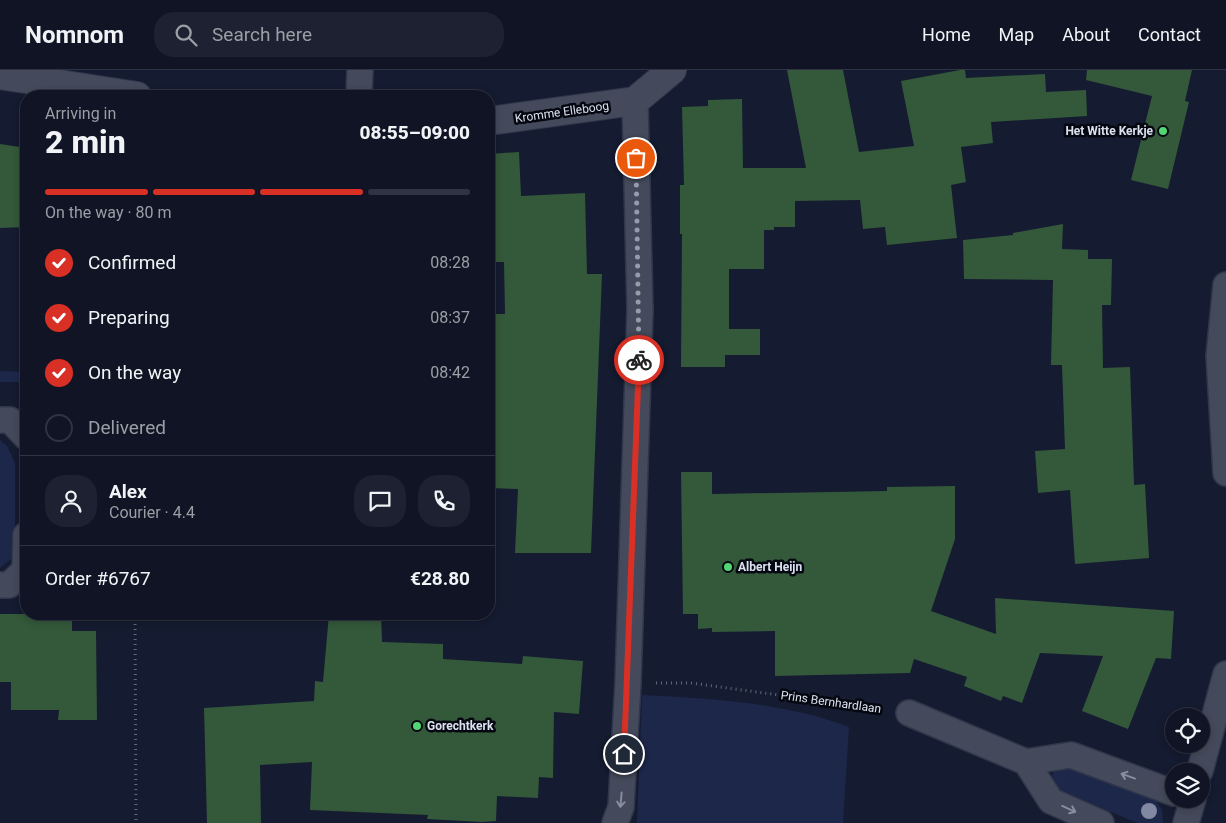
<!DOCTYPE html>
<meta charset="utf-8">
<style>
:root{--surface:#101424;--page:#1e2131;--text:#f1f3f6;--muted:#9c9ea6;--line:#303341;--accent:#d93025}
body{margin:0;font-family:Roboto,sans-serif;background:var(--page);color:var(--text);height:100vh;display:flex;flex-direction:column;font-size:19px;white-space:nowrap}
*{box-sizing:border-box;margin:0}
p{font-size:16px;color:var(--muted)}
.icon{flex:none;width:28px;height:28px;fill:none;stroke:currentColor;stroke-width:2;stroke-linecap:round;stroke-linejoin:round}
.map{position:relative;flex:1;overflow:hidden}
.sheet{position:absolute;left:20px;top:20px;width:475px;height:530px;display:flex;flex-direction:column;background:var(--surface);border-radius:20px;box-shadow:0 2px 8px #0003,0 0 0 1px var(--line)}
.sheet>*{flex:none}
.fabs{position:absolute;left:1165px;top:638px;display:grid;gap:10px}
.fabs a{display:grid;place-items:center;width:45px;height:45px;border-radius:50%;background:var(--surface);box-shadow:0 2px 8px #0003,0 0 0 1px var(--line);font-size:25px}
.pin{position:absolute;display:grid;place-items:center;width:42px;height:42px;color:#fff;margin:-21px;border:2px solid #fff;border-radius:50%;box-shadow:0 1px 5px #0007}
.courier{position:absolute;display:grid;place-items:center;width:50px;height:50px;margin:-25px;border:4px solid #d93025;border-radius:50%;background:#fff;color:#222;box-shadow:0 1px 6px #0007}
.headline em{font-style:normal;font-weight:800}
.headline div{display:flex;flex-direction:column-reverse}
.headline{display:flex;align-items:center;justify-content:space-between;height:85px;padding:0 25px}
h1{font-size:32px;font-weight:800;line-height:38px}
.bar{display:grid;grid-template-columns:repeat(4,1fr);gap:8px 5px;align-content:center;height:60px;padding:0 25px}
.bar i{height:6px;border-radius:4px;background:var(--line)}
.bar .current{background:var(--accent)}
.bar p{grid-column:span 4}
.line{display:flex;align-items:center;gap:12px;padding:0 25px;border-top:1px solid var(--line)}
.line div{flex:1}
.round{display:grid;place-items:center;flex:none;width:52px;height:52px;border-radius:20px;background:var(--page)}
ol{padding:0 25px;list-style:none}
li{display:flex;align-items:center;gap:15px;height:55px}
li p{margin-inline-start:auto}
li .icon{padding:5px;border-radius:50%;background:var(--accent);color:#fff;stroke-width:4}
li:last-child{color:var(--muted)}
li i{width:28px;height:28px;border:2px solid var(--line);border-radius:50%}
header{display:flex;align-items:center;gap:30px;box-sizing:border-box;height:70px;padding:0 25px;background:var(--surface);border-bottom:1px solid var(--line)}
header strong{font-size:24px}
nav{display:flex;gap:28px;margin-inline-start:auto;font-size:18px}
.search{width:350px;height:45px;background:var(--page);display:flex;align-items:center;gap:12px;box-sizing:border-box;padding:0 18px;border-radius:20px;color:var(--muted);font-size:19px}
.map>svg:first-child{display:block}
.green{fill:#1d274a}
.building{fill:#34583a}
.lines{fill:none;stroke-linecap:round;stroke-linejoin:round}
.minor-casing{stroke:#31374b;stroke-width:28}
.tertiary-casing{stroke:#31374b;stroke-width:30}
.path{stroke:#63697b;stroke-width:3;stroke-dasharray:1 4;stroke-linecap:butt}
.minor{stroke:#444a5b;stroke-width:25}
.tertiary{stroke:#444a5b;stroke-width:28}
.tree{fill:#8188a1}
.oneway{stroke:#888e9e}
.done{stroke:#969cad;stroke-width:5;stroke-dasharray:0 9}
.route{stroke:#d93025;stroke-width:6}
.poi-dot{fill:#52d673;stroke:#04070f;stroke-width:2}
.labels{text-anchor:middle;stroke-width:5;stroke-linejoin:round;paint-order:stroke}
.street-label{font-size:12px;fill:#dce1f0;stroke:#04070f}
.poi-label{font-size:12px;font-weight:bold;fill:#dce1f0;stroke:#04070f;text-anchor:start}
</style>
<header>
<strong>Nomnom</strong>
<div class="search"><svg class="icon" aria-label="search" viewBox="0 0 24 24"><circle cx="10" cy="10" r="6"/><path d="M15 15l6 6"/></svg>Search here</div>
<nav><a>Home</a><a>Map</a><a>About</a><a>Contact</a></nav>
</header>
<div class="map">
<svg width="1226" height="753" viewBox="0 0 1226 753">
<rect width="100%" height="100%" fill="#151b30"/>
<g class="green">
<polygon points="0,301 26,302 26,312 0,312"/>
<polygon points="0,370 7,376 15,393 15,477 12,488 0,498"/>
<path d="M642,625C708,628 787,633 849,657L843,753H637Z"/>
<polygon points="1070,694 1156,731 1162,740 1163,753 1137,753 1056,719 1052,705 1057,697"/>
</g>
<g class="building">
<polygon points="787,0 843,0 859,82 914,76 901,11 960,0 965,0 966,8 1045,4 1046,22 1086,20 1087,46 991,52 993,73 961,77 966,112 951,115 957,168 887,175 885,157 863,159 860,130 795,131 795,157 774,157 774,160 764,160 764,199 729,199 729,259 760,259 760,285 725,285 725,297 681,297 682,164 680,164 680,115 684,115 682,37 708,36 708,30 742,29 743,98 806,98"/>
<polygon points="1087,0 1192,0 1185,31 1189,32 1168,119 1131,110 1152,26 1086,10"/>
<polygon points="0,74 26,78 26,157 0,158"/>
<polygon points="519,82 521,126 585,123 587,204 602,204 591,483 515,483 518,419 489,418 489,244 505,244 504,192 489,192 489,84"/>
<polygon points="1063,154 1062,179 1088,180 1088,189 1112,189 1111,235 1102,235 1103,298 1130,297 1134,415 1145,414 1149,488 1075,494 1070,420 1038,423 1035,381 1065,379 1062,295 1051,295 1053,210 964,209 963,170 1013,165 1013,163"/>
<polygon points="681,402 712,402 712,424 887,421 887,417 955,416 955,469 931,541 996,564 995,528 1174,541 1171,589 1156,588 1128,659 1082,641 1103,586 1040,583 1022,633 1003,626 1001,631 964,616 967,607 914,589 910,603 775,606 775,561 712,562 712,558 698,559 698,544 683,544"/>
<polygon points="0,544 72,544 72,561 96,561 97,650 58,650 59,640 11,640 11,612 0,612"/>
<polygon points="329,544 381,544 382,572 443,574 443,589 522,594 523,586 583,591 579,644 554,642 553,708 539,707 538,728 497,726 496,751 482,752 427,749 428,745 310,740 312,692 260,695 261,753 207,753 204,638 314,631 315,611 323,612"/>
</g>
<g class="lines">
<defs>
<g id="minor">
<polyline points="359,26 360,0"/>
<polyline points="1226,215 1219,286 1226,403"/>
<polyline points="0,350 10,350 26,367"/>
<polyline points="0,515 9,515 25,500 26,465"/>
<polyline points="909,643 1026,692 1071,685 1174,723"/>
<polyline points="1026,692 1051,731 1101,753"/>
<polyline points="1200,701 1226,604"/>
<polyline points="615,753 621,737 628,613 640,240 635,31"/>
<polyline points="1186,753 1193,729"/>
</g>
<g id="tertiary">
<polyline points="0,5 137,26"/>
<polyline points="489,51 635,31 672,0"/>
</g>
</defs>
<use href="#minor" class="minor-casing"/>
<use href="#tertiary" class="tertiary-casing"/>
<g class="path">
<polyline points="135,544 136,753"/>
<polyline points="656,613 691,613 881,639"/>
</g>
<use href="#minor" class="minor"/>
<use href="#tertiary" class="tertiary"/>
</g>
<circle class="tree" cx="1149" cy="741" r="8"/>
<defs><path id="oneway-shaft" d="M-6 0H5M1.5-3L5.5 0L1.5 3" fill="none" stroke-width="1.6" stroke-linecap="round" stroke-linejoin="round" transform="scale(1.25)"/></defs>
<g class="oneway">
<use href="#oneway-shaft" transform="translate(1128 706) rotate(-160)"/>
<use href="#oneway-shaft" transform="translate(621 730) rotate(95)"/>
<use href="#oneway-shaft" transform="translate(1069 739) rotate(24)"/>
</g>
<g class="lines">
<polyline class="done" points="636,88 639,290"/>
<polyline class="route" points="624,684 639,290"/>
</g>
<g class="poi-dot">
<circle cx="1163" cy="61" r="5"/>
<circle cx="728" cy="497" r="5"/>
<circle cx="417" cy="656" r="5"/>
</g>
<g class="labels">
<g class="street-label">
<text transform="translate(562 42) rotate(-8)" y="4">Kromme Elleboog</text>
<text transform="translate(831 632) rotate(8)" y="4">Prins Bernhardlaan</text>
</g>
<g class="poi-label">
<text x="1153" y="65" text-anchor="end">Het Witte Kerkje</text>
<text x="738" y="501">Albert Heijn</text>
<text x="427" y="660">Gorechtkerk</text>
</g>
</g>
</svg>
<div class="fabs">
<a><svg class="icon" aria-label="locate" viewBox="0 0 24 24"><circle cx="12" cy="12" r="6"/><path d="M12 2v4M12 18v4M2 12h4M18 12h4"/></svg></a>
<a><svg class="icon" aria-label="layers" viewBox="0 0 24 24"><path d="M12 4l9 5-9 5-9-5zM3 14l9 5 9-5"/></svg></a>
</div>
<div class="pin" style="left:636px;top:88px;background:#ea580c"><svg class="icon" aria-label="bag" viewBox="0 0 24 24"><path d="M5 8h14l-1 12H6zM9 8a3 3 0 0 1 6 0"/></svg></div>
<div class="pin" style="left:624px;top:684px;background:#1f2937"><svg class="icon" aria-label="home" viewBox="0 0 24 24"><path d="M3 11l9-7 9 7M6 9v11h12V9"/></svg></div>
<div class="courier" style="left:639px;top:290px"><svg class="icon" aria-label="bike" viewBox="0 0 24 24"><circle cx="6" cy="16" r="4"/><circle cx="18" cy="16" r="4"/><path d="M6 16l4-8h5l3 8M10 8l3 8H6M13 5h3"/></svg></div>
<section class="sheet">
<div class="headline"><div><h1>2 min</h1><p>Arriving in</p></div><em>08:55–09:00</em></div>
<div class="bar"><i class="current"></i><i class="current"></i><i class="current"></i><i></i><p>On the way · 80 m</p></div>
<ol>
<li><svg class="icon" aria-label="check" viewBox="0 0 24 24"><path d="M5 12l5 5 9-10"/></svg>Confirmed<p>08:28</p></li>
<li><svg class="icon" aria-label="check" viewBox="0 0 24 24"><path d="M5 12l5 5 9-10"/></svg>Preparing<p>08:37</p></li>
<li><svg class="icon" aria-label="check" viewBox="0 0 24 24"><path d="M5 12l5 5 9-10"/></svg>On the way<p>08:42</p></li>
<li><i></i>Delivered</li>
</ol>
<div class="line" style="height:90px"><a class="round"><svg class="icon" aria-label="person" viewBox="0 0 24 24"><circle cx="12" cy="8" r="4"/><path d="M4 21q1-7 8-7t8 7"/></svg></a><div><b>Alex</b><p>Courier · 4.4</p></div><a class="round"><svg class="icon" aria-label="chat" viewBox="0 0 24 24"><path d="M4 5h16v11H9l-5 4z"/></svg></a><a class="round"><svg class="icon" aria-label="phone" viewBox="0 0 24 24"><path d="M5 4h4l2 5-3 2q2 4 5 5l2-3 5 2v4C11 20 4 13 5 4z"/></svg></a></div>
<div class="line" style="height:65px"><div>Order #6767</div><b>€28.80</b></div>
</section>
</div>
